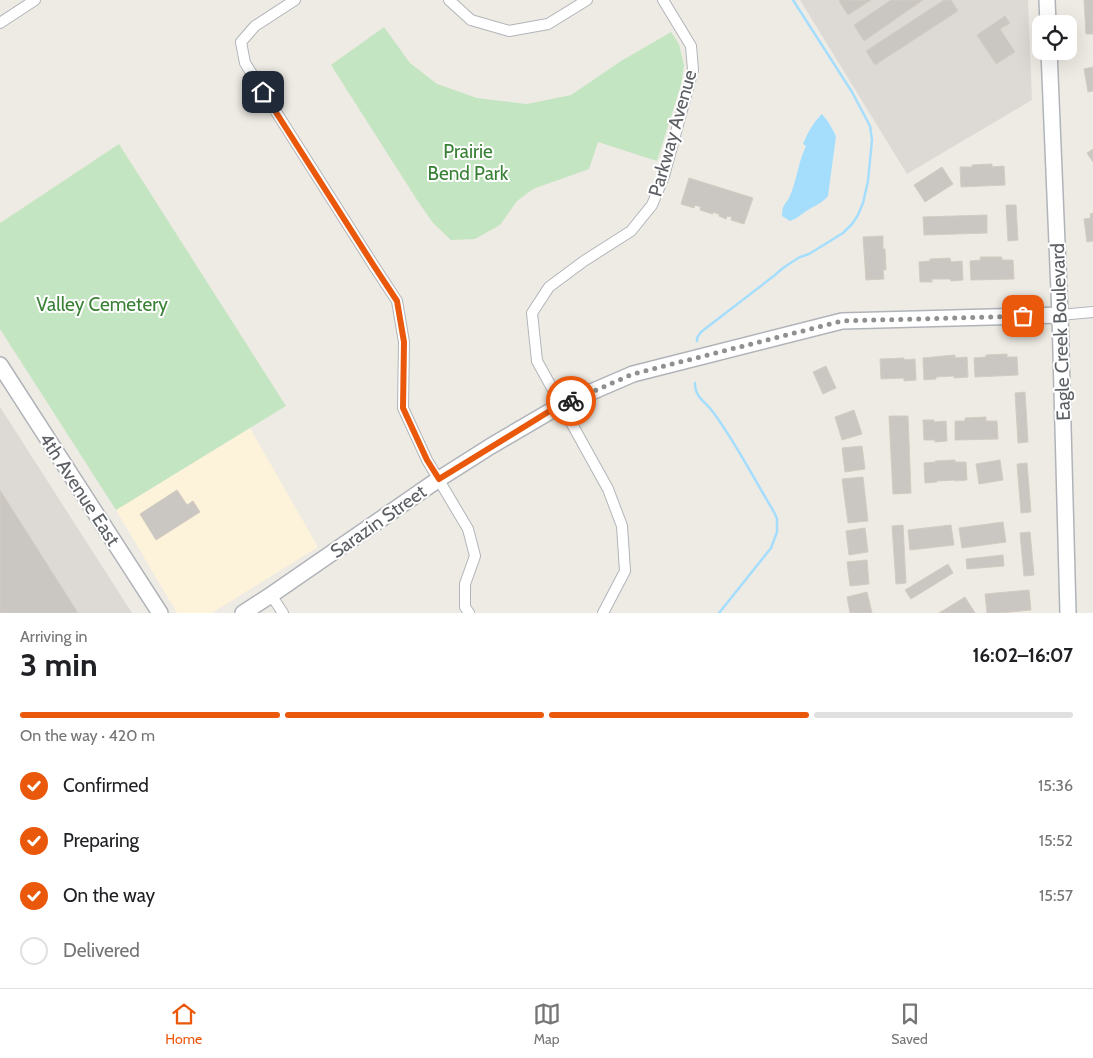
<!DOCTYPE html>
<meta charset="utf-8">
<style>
:root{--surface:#fff;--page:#f2f2f2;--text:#202124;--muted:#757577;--line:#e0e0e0;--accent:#ea580c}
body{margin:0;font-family:Cabin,sans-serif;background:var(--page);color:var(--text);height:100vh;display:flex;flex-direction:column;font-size:19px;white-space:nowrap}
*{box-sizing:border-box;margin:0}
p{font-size:16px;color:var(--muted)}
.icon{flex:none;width:28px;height:28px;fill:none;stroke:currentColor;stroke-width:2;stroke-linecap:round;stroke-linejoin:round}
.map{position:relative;height:613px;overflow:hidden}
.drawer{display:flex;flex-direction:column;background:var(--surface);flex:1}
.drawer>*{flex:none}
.fabs{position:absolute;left:1032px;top:15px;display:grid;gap:10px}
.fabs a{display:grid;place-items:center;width:45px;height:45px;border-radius:10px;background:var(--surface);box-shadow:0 5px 20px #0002;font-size:25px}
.pin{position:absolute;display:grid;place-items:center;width:42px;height:42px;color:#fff;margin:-21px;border-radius:10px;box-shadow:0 2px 8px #0006}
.courier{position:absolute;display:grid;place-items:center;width:50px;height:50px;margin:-25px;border:4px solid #ea580c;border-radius:50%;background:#fff;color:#222;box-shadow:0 1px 6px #0007}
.summary em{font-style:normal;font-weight:700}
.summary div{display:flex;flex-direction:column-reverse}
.summary{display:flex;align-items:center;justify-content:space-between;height:85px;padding:0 20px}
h1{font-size:32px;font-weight:700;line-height:38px}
.bar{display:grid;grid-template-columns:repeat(4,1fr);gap:8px 5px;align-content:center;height:60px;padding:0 20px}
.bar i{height:6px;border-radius:4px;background:var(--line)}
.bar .current{background:var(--accent)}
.bar p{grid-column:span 4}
ol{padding:0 20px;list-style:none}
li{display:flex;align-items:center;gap:15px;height:55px}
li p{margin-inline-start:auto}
li .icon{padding:5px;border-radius:50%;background:var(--accent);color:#fff;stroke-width:4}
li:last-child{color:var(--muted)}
li i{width:28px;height:28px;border:2px solid var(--line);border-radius:50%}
.tab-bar{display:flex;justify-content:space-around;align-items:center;height:70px;border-top:1px solid var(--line);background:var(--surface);font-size:14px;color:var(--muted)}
.tab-bar a{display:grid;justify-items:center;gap:2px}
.tab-bar .current{color:var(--accent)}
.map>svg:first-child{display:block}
.commercial{fill:#fdf2da}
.industrial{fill:#dddad6}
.green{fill:#c4e5c1}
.water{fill:#a5defd}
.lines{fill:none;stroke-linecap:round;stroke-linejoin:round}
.stream{stroke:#a5defd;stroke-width:2.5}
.building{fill:#cac6c1;stroke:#d3ccc2}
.street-casing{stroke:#b1b5b9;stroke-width:12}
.secondary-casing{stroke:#b0b4b9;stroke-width:18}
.street{stroke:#fff;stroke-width:10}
.secondary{stroke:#fff;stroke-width:15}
.done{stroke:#8f9191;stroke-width:5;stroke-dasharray:0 9}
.route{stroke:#ea580c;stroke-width:6}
.labels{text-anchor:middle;stroke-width:4;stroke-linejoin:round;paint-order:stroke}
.street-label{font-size:19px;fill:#5c6064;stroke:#fff}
.park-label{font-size:19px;fill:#398136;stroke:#fff}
</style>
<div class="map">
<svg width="1093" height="613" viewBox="0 0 1093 613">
<rect width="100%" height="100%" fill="#eeebe4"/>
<polygon class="commercial" points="250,428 318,547 212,613 177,613 116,510"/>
<g class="industrial">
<polygon points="800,0 1028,0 1032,100 907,174"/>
<polygon points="0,407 132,613 0,613"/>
</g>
<g class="green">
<polygon points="384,27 410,63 437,84 477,98 527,104 571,95 621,61 671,32 679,44 684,65 681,85 657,161 598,142 589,169 533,189 517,201 500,225 475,239 451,240 433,223 417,200 331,65"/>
<polygon points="119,144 286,406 116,510 0,329 0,223"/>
</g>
<path class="water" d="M822,114L829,123L836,136L828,196C821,204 816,205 808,210C801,214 797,219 790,221L782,216C782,206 784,206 789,198C797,181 798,162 806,146L803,144C807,134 814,121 822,114Z"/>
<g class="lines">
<g class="stream">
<polyline points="697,341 697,338 701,332 775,275 783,268 792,262 800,257 809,254 843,233 852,224 858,215 863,203 868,181 872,140 870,126 852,92 793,0"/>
<path d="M695,383C695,398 705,401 713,412C736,443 754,479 774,512L777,519V532L771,548L719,613"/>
</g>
</g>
<g class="building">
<polygon points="841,0 871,0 848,15 839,1"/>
<polygon points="891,0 923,0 864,41 854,25"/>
<polygon points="944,0 951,0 958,11 875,65 866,51"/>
<polygon points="1084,0 1093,0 1093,34 1086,34"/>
<polygon points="1005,16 1010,23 1000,29 1015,52 996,64 977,35"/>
<polygon points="1093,67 1093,91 1088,92 1084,69"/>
<polygon points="1093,149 1093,162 1087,153"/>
<polygon points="992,164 992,167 1004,166 1005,185 961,187 960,167 972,167 972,165"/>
<polygon points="942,167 953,184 925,202 914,185"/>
<polygon points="689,178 753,198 744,224 731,220 732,217 727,216 726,219 719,216 719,214 713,212 713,214 700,210 701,207 695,205 694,208 681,204"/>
<polygon points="1006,205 1016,205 1018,240 1008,241"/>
<polygon points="1093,213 1093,241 1087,242 1084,219 1091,218 1090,214"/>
<polygon points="987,215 987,233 924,235 923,217"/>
<polygon points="883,236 883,249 885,249 886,270 883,270 884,279 866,280 863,237"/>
<polygon points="980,257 1002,257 1002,260 1013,260 1014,279 971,280 970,261 981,260"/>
<polygon points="950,258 951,262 962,261 963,280 951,281 950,279 932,279 932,282 920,282 919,262 930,261 930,259"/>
<polygon points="1007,354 1007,357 1017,357 1018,375 975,377 974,358 986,357 986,355"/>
<polygon points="955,355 955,358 967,357 968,377 954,378 954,376 936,377 936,379 924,380 923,358"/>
<polygon points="904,358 904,360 915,359 916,380 904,381 904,378 881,379 880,359"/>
<polygon points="826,366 836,388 823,394 813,372"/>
<polygon points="1025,392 1028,442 1018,443 1015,393"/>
<polygon points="854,410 862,434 842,440 835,417"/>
<polygon points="889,416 908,416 911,493 893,494"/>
<polygon points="986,417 986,421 997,421 998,439 955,440 955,421 965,421 965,418"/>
<polygon points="923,420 934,420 934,422 946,421 947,441 935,442 935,440 924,440"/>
<polygon points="862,446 865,469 845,472 842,448"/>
<polygon points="955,460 955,462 966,462 967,480 955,481 955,480 937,481 937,482 925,483 924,463 936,462 935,461"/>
<polygon points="1000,460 1003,480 979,484 976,464"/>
<polygon points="1027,463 1031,512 1021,513 1017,464"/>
<polygon points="863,477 868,521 848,523 842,479"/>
<polygon points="0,490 78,613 0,613"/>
<polygon points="177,490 187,505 193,501 200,512 156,540 140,514"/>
<polygon points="1003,522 1006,542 962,548 959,528"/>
<polygon points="903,525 906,583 896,584 892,526"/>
<polygon points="951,525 954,545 910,550 908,530"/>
<polygon points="865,528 868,552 849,555 846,531"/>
<polygon points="1030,532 1034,575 1024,576 1020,533"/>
<polygon points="1003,555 1004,566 967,569 966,559"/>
<polygon points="867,560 869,584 850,586 847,562"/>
<polygon points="948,564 953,573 911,599 905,590"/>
<polygon points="1029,590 1031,610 1000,613 987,613 985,594"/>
<polygon points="867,592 872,613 850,613 847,597"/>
<polygon points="965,597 975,613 939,613"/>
</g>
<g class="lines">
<defs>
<g id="street">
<polyline points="295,0 255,26 241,42 245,63 374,266 397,301 404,342 403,408 427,460 468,529 475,556 465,584 465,607 469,613"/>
<polyline points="449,0 471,20 509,31 548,24 587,0"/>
<polyline points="0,23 35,0"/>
<polyline points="1060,315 1093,312"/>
<polyline points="271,595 283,613"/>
<polyline points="603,613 625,571 622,526 608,489 537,361 532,313 549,287 584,261 631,231 652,205 664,176 693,70 691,46 663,0"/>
</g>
<g id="secondary">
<polyline points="1047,0 1048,24"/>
<polyline points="1049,51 1060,315 1068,613"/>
<polyline points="0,365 160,613"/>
<polyline points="243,613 271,595 439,479 491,446 561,405 633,374 842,321 1060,315"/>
</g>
</defs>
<use href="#street" class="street-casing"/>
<use href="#secondary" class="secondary-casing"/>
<use href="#street" class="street"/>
<use href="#secondary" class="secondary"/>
</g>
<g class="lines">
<polyline class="done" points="571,401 633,374 842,321 1023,316"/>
<polyline class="route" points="263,92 374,266 397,301 404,342 403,408 427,460 439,479 519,430 561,404 571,401"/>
</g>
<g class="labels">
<g class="street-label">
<text transform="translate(672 133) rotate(-74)" y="7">Parkway Avenue</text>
<text transform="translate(1060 332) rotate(-92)" y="7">Eagle Creek Boulevard</text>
<text transform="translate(80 489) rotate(57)" y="7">4th Avenue East</text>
<text transform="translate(378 521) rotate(-35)" y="7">Sarazin Street</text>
</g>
<g class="park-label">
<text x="468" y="158">Prairie<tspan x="468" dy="22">Bend Park</tspan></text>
<text x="102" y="311">Valley Cemetery</text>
</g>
</g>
</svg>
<div class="fabs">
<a><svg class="icon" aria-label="locate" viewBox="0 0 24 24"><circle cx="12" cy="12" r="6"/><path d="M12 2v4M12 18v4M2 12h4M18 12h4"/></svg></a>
</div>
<div class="pin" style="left:1023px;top:316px;background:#ea580c"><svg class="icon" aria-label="bag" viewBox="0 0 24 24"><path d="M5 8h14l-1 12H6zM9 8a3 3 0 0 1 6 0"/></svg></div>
<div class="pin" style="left:263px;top:92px;background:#1f2937"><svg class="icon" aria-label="home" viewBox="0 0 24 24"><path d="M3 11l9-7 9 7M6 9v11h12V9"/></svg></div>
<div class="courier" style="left:571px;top:401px"><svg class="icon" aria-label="bike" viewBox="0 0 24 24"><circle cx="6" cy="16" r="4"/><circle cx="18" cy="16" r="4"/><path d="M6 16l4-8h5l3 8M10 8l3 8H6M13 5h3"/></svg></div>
</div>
<section class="drawer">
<div class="summary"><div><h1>3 min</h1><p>Arriving in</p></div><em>16:02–16:07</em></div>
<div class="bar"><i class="current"></i><i class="current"></i><i class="current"></i><i></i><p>On the way · 420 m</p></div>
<ol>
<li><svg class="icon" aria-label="check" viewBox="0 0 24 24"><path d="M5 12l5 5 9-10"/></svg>Confirmed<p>15:36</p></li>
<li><svg class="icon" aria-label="check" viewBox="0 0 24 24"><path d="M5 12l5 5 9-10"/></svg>Preparing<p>15:52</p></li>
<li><svg class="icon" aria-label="check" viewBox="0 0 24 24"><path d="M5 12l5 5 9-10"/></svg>On the way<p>15:57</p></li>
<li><i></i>Delivered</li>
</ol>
</section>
<nav class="tab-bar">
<a class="current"><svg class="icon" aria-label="home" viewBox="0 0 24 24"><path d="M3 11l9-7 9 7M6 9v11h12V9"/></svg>Home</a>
<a><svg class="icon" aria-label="map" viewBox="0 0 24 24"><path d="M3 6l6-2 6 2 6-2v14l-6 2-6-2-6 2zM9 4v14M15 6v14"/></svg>Map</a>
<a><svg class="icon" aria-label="saved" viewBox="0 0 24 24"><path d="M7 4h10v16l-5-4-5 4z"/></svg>Saved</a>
</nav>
